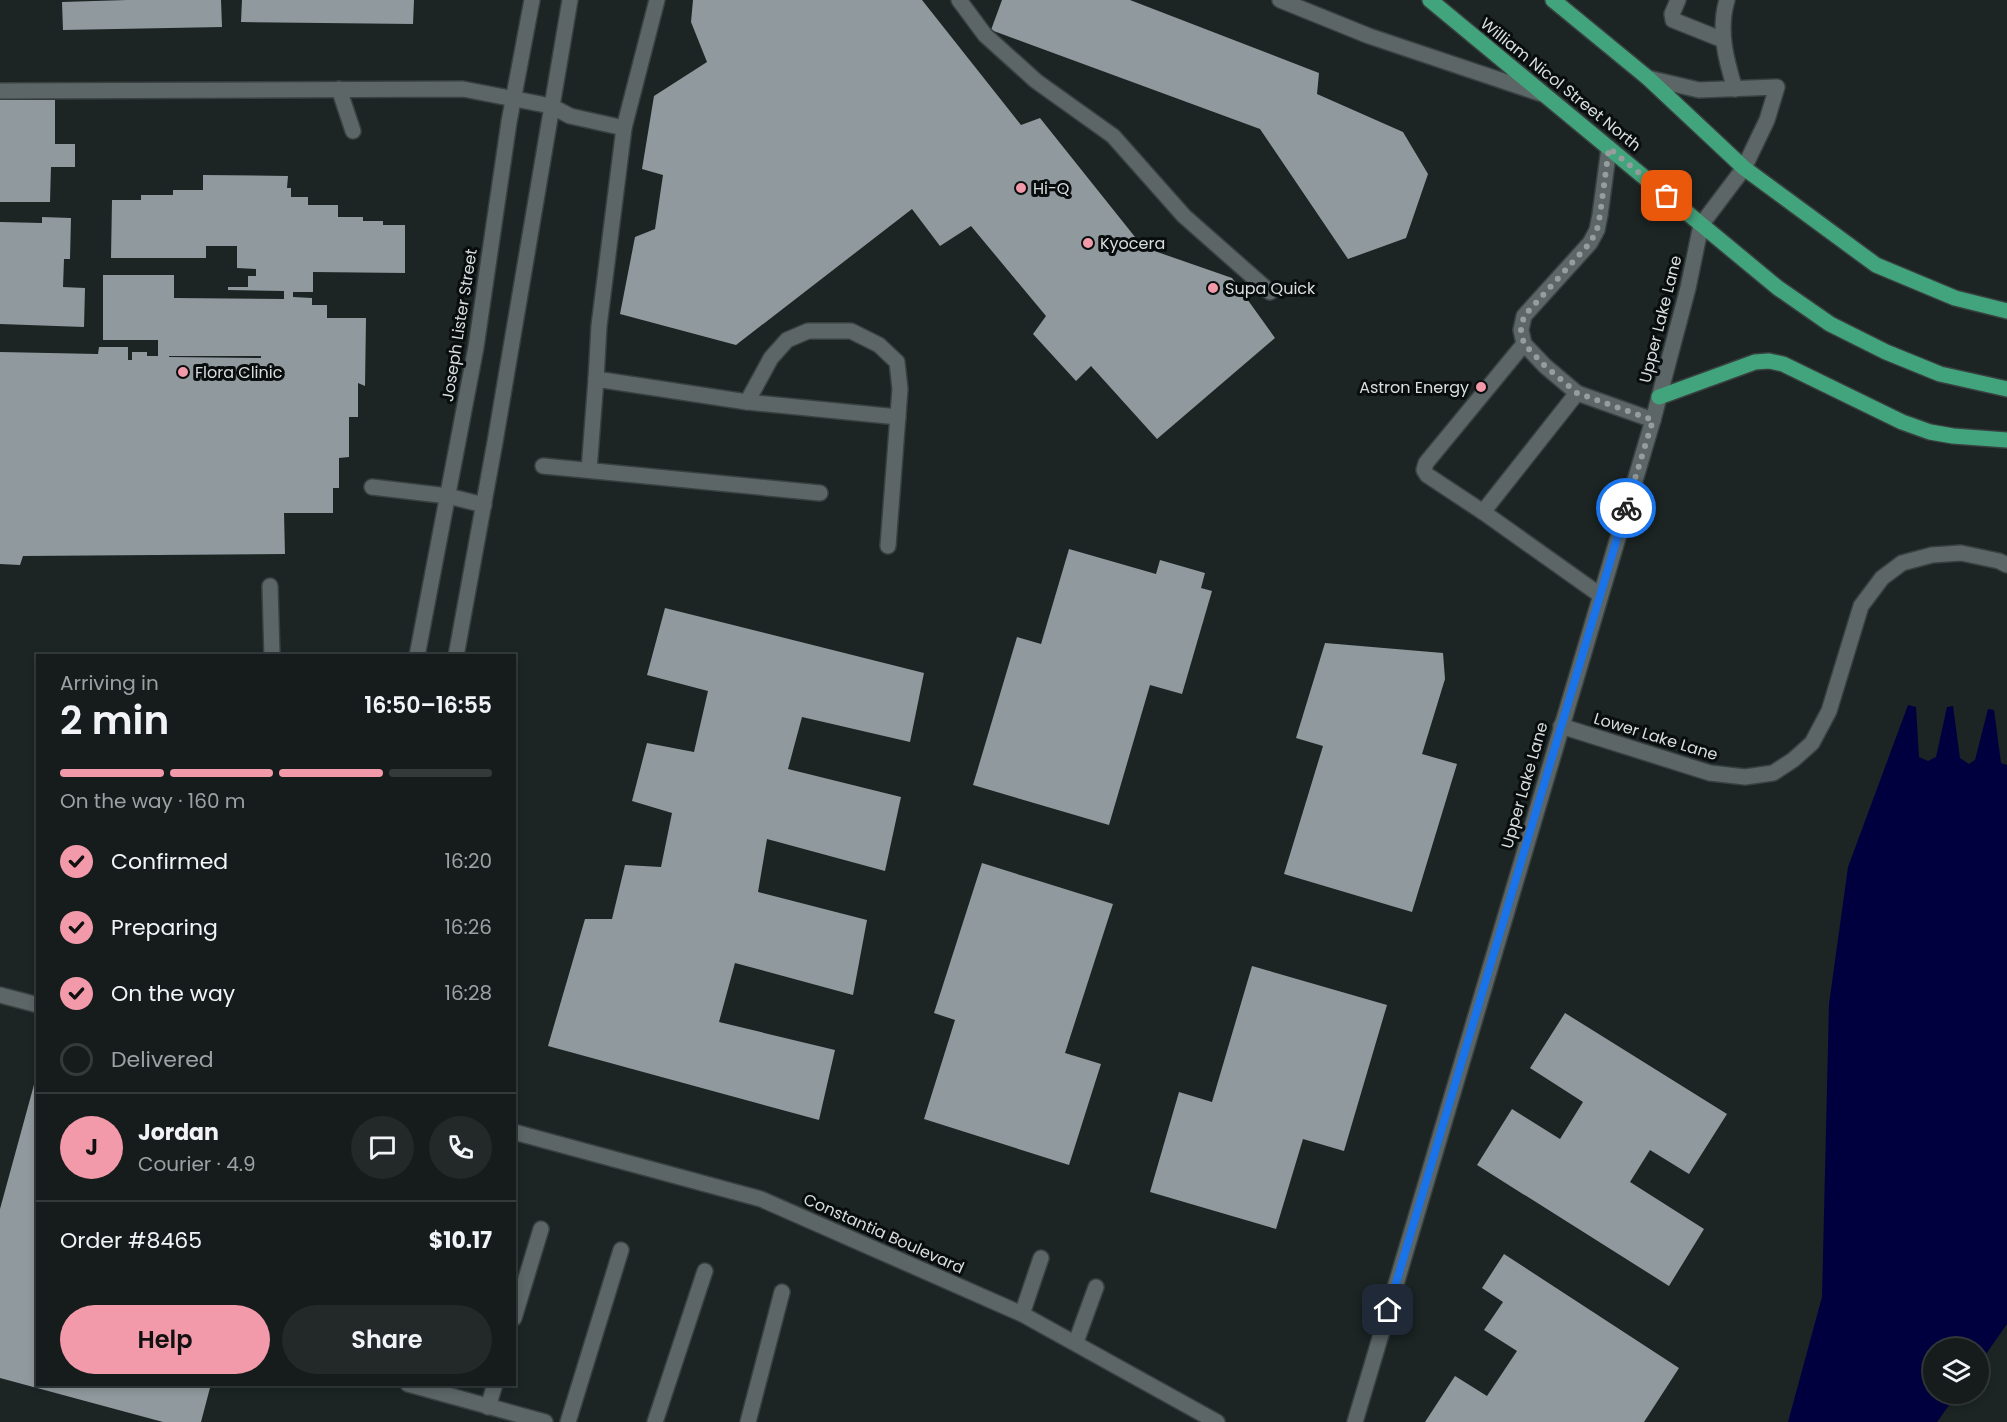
<!DOCTYPE html>
<meta charset="utf-8">
<style>
:root{--surface:#151c1b;--page:#222928;--text:#f1f3f6;--muted:#9da1a3;--line:#343a3a;--accent:#f39aaa}
body{margin:0;font-family:Poppins,sans-serif;background:var(--page);color:var(--text);height:100vh;display:flex;flex-direction:column;font-size:22px;white-space:nowrap}
*{box-sizing:border-box;margin:0}
p{font-size:20px;color:var(--muted)}
.icon{flex:none;width:33px;height:33px;fill:none;stroke:currentColor;stroke-width:2;stroke-linecap:round;stroke-linejoin:round}
.map{position:relative;flex:1;overflow:hidden}
.details{position:absolute;left:36px;top:654px;width:480px;height:732px;display:flex;flex-direction:column;background:var(--surface);border-radius:0px;box-shadow:0 3px 9px #0003,0 0 0 2px var(--line)}
.details>*{flex:none}
.buttons{position:absolute;left:1923px;top:1338px;display:grid;gap:12px}
.buttons a{display:grid;place-items:center;width:66px;height:66px;border-radius:50%;background:var(--surface);box-shadow:0 3px 9px #0003,0 0 0 2px var(--line);font-size:30px}
.pin{position:absolute;display:grid;place-items:center;width:51px;height:51px;color:#fff;margin:-26px;border-radius:12px;box-shadow:0 3px 9px #0006}
.courier{position:absolute;display:grid;place-items:center;width:60px;height:60px;margin:-30px;border:4px solid #1a73e8;border-radius:50%;background:#fff;color:#222;box-shadow:0 2px 8px #0007}
.summary em{font-style:normal;font-weight:600}
.summary div{display:flex;flex-direction:column-reverse}
.summary{display:flex;align-items:center;justify-content:space-between;height:102px;padding:0 24px}
h1{font-size:39px;font-weight:600;line-height:45px}
.bar{display:grid;grid-template-columns:repeat(4,1fr);gap:9px 6px;align-content:center;height:72px;padding:0 24px}
.bar i{height:8px;border-radius:4px;background:var(--line)}
.bar .active{background:var(--accent)}
.bar p{grid-column:span 4}
.line{display:flex;align-items:center;gap:15px;padding:0 24px;border-top:2px solid var(--line)}
.line div{flex:1}
.round{display:grid;place-items:center;flex:none;width:63px;height:63px;border-radius:32px;background:var(--page)}
ol{padding:0 24px;list-style:none}
li{display:flex;align-items:center;gap:18px;height:66px}
li p{margin-inline-start:auto}
li .icon{padding:6px;border-radius:50%;background:var(--accent);color:#111;stroke-width:4}
li:last-child{color:var(--muted)}
li i{width:33px;height:33px;border:3px solid var(--line);border-radius:50%}
.primary-button{display:flex;gap:12px;margin-top:auto;padding:12px 24px}
.primary-button a{flex:1;height:69px;border-radius:36px;background:var(--accent);color:#111;font-size:24px;font-weight:600;line-height:69px;text-align:center}
.primary-button a+a{background:var(--page);color:var(--text)}
.map>svg:first-child{display:block}
.water{fill:#00003f}
.building{fill:#90999d;fill-rule:evenodd}
.lines{fill:none;stroke-linecap:round;stroke-linejoin:round}
.minor-casing{stroke:#384040;stroke-width:18}
.major-casing{stroke:#384040;stroke-width:18}
.minor{stroke:#5c6666;stroke-width:15}
.major{stroke:#42a47d;stroke-width:15}
.done{stroke:#969d9d;stroke-width:6;stroke-dasharray:0 10.8}
.route{stroke:#1a73e8;stroke-width:8}
.poi-dot{fill:#f39aaa;stroke:#090d0d;stroke-width:2}
.labels{text-anchor:middle;stroke-width:6;stroke-linejoin:round;paint-order:stroke}
.street-label{font-size:16px;fill:#d8dede;stroke:#090d0d}
.poi-label{font-size:16px;fill:#d8dede;stroke:#090d0d;text-anchor:start}
</style>
<div class="map">
<svg width="2007" height="1422" viewBox="0 0 2007 1422">
<rect width="100%" height="100%" fill="#1c2524"/>
<polygon class="water" points="1908,705 1916,707 1919,757 1928,761 1936,757 1947,707 1953,706 1960,758 1969,764 1975,760 1988,709 1994,710 2001,763 2007,765 2007,1324 1979,1364 1978,1348 1934,1348 1934,1394 1957,1394 1937,1422 1788,1422 1822,1297 1829,1004 1848,867"/>
<g class="building">
<polygon points="127,0 221,0 222,27 63,30 62,2"/>
<polygon points="242,0 414,0 413,24 241,22"/>
<polygon points="693,0 922,0 1021,125 1040,118 1143,247 1232,278 1275,338 1157,439 1091,366 1076,381 1033,334 1046,316 971,226 940,246 912,209 736,345 620,314 635,237 655,229 663,175 642,169 654,96 707,62 691,22"/>
<polygon points="1002,0 1130,0 1319,73 1317,94 1403,132 1428,174 1406,238 1348,259 1260,129 991,30"/>
<polygon points="0,100 55,100 55,144 75,144 75,167 51,167 50,202 0,202"/>
<path d="M203,175L288,176L287,188H291V197H308V205H338V217H363V221H383V225H405V273L313,272V292H293V297L312,298V305H327V318H366L365,386L358,383V417H349V457L339,458V488H333V513H284L285,554L23,556L20,565L0,564V352L98,354L99,347H128V360H132V352H147V356H158V340H103V275H174V298L284,299V291L228,290V287H248V276H256V269L237,268V246H206V258H111L112,200H141V195H173V190H203ZM169,356H261V358L169,357Z"/>
<polygon points="42,217 71,218 70,259 64,259 63,287 85,288 84,327 0,324 0,222 42,223"/>
<polygon points="1069,549 1156,574 1160,560 1205,573 1201,588 1212,591 1182,694 1150,685 1109,825 973,785 1017,637 1041,644"/>
<polygon points="665,608 924,673 910,742 802,717 788,769 901,797 885,871 767,839 758,892 867,920 853,995 735,963 719,1022 835,1050 819,1120 548,1046 585,919 612,919 625,865 661,867 672,813 632,801 647,743 694,752 708,691 647,675"/>
<polygon points="1325,643 1443,653 1445,679 1422,754 1457,764 1412,912 1284,874 1323,746 1296,738"/>
<polygon points="982,863 1113,904 1065,1053 1101,1064 1069,1165 924,1119 955,1020 934,1013"/>
<polygon points="1252,966 1387,1005 1344,1151 1303,1139 1276,1229 1150,1192 1179,1092 1212,1102"/>
<polygon points="1565,1013 1727,1114 1689,1174 1650,1150 1630,1182 1704,1229 1669,1286 1477,1165 1512,1109 1560,1139 1583,1102 1530,1068"/>
<polygon points="35,1081 38,1082 38,1384 211,1384 201,1422 163,1422 0,1378 0,1209"/>
<polygon points="1504,1254 1679,1368 1644,1422 1425,1422 1455,1376 1487,1396 1517,1351 1484,1330 1503,1302 1482,1288"/>
</g>
<g class="lines">
<defs>
<g id="minor">
<polyline points="959,0 985,35 1036,81 1113,136 1184,216 1270,292"/>
<polyline points="1280,0 1369,36 1542,94"/>
<polyline points="1678,0 1672,14 1673,20 1723,40"/>
<path d="M1727,0C1718,30 1726,60 1735,89"/>
<polyline points="339,89 353,131"/>
<polyline points="0,91 463,89 551,106 570,116 624,128 657,0"/>
<polyline points="624,128 599,326 596,379 747,402 898,417"/>
<polyline points="1609,148 1600,215 1597,230 1590,243 1524,316 1521,330 1524,344 1545,366 1577,393 1653,420"/>
<polyline points="1524,344 1426,463 1424,470 1427,475 1483,512 1600,595"/>
<polyline points="747,402 771,358 787,340 808,331 851,331 879,345 897,362 900,389 888,546"/>
<polyline points="543,466 820,493"/>
<polyline points="589,470 596,379"/>
<polyline points="372,487 448,496 484,505"/>
<polyline points="1483,512 1577,393"/>
<polyline points="270,586 272,656"/>
<polyline points="417,656 476,347 509,122 532,0"/>
<polyline points="456,656 495,442 570,0"/>
<polyline points="1561,726 1710,773 1745,777 1773,773 1793,760 1812,743 1829,711 1861,606 1882,578 1902,563 1932,555 1961,553 1999,561 2007,565"/>
<polyline points="0,995 38,1005"/>
<polyline points="514,1132 761,1199 1022,1314 1217,1422"/>
<polyline points="1022,1314 1041,1258"/>
<polyline points="514,1318 541,1229"/>
<polyline points="1076,1342 1096,1287"/>
<polyline points="408,1384 545,1422"/>
<polyline points="488,1407 495,1384"/>
<polyline points="568,1422 621,1250"/>
<polyline points="655,1422 705,1271"/>
<polyline points="748,1422 782,1292"/>
<polyline points="1355,1422 1653,420 1688,288 1701,225 1744,168 1767,120 1777,87 1699,90 1648,78"/>
</g>
<g id="major">
<polyline points="1430,0 1778,288 1830,324 1886,352 1940,374 2007,389"/>
<polyline points="1553,0 1648,78 1744,168 1876,265 1955,298 2007,311"/>
<polyline points="1659,397 1755,362 1769,361 1783,364 1902,422 1930,432 1953,436 2007,440"/>
</g>
</defs>
<use href="#minor" class="minor-casing"/>
<use href="#major" class="major-casing"/>
<use href="#minor" class="minor"/>
<use href="#major" class="major"/>
</g>
<g class="lines">
<polyline class="done" points="1626,508 1653,420 1577,393 1545,366 1524,344 1521,330 1524,316 1590,243 1597,230 1600,215 1609,148 1667,196"/>
<polyline class="route" points="1388,1310 1626,508"/>
</g>
<g class="poi-dot">
<circle cx="1021" cy="188" r="6"/>
<circle cx="1088" cy="243" r="6"/>
<circle cx="1213" cy="288" r="6"/>
<circle cx="183" cy="372" r="6"/>
<circle cx="1481" cy="387" r="6"/>
</g>
<g class="labels">
<g class="street-label">
<text transform="translate(1561 84) rotate(39)" y="6">William Nicol Street North</text>
<text transform="translate(1660 319) rotate(-76)" y="6">Upper Lake Lane</text>
<text transform="translate(459 325) rotate(-81)" y="6">Joseph Lister Street</text>
<text transform="translate(1656 736) rotate(17)" y="6">Lower Lake Lane</text>
<text transform="translate(1524 785) rotate(-74)" y="6">Upper Lake Lane</text>
<text transform="translate(884 1233) rotate(24)" y="6">Constantia Boulevard</text>
</g>
<g class="poi-label">
<text x="1033" y="194">Hi-Q</text>
<text x="1100" y="249">Kyocera</text>
<text x="1225" y="294">Supa Quick</text>
<text x="195" y="378">Flora Clinic</text>
<text x="1469" y="393" text-anchor="end">Astron Energy</text>
</g>
</g>
</svg>
<div class="buttons">
<a><svg class="icon" aria-label="layers" viewBox="0 0 24 24"><path d="M12 4l9 5-9 5-9-5zM3 14l9 5 9-5"/></svg></a>
</div>
<div class="pin" style="left:1667px;top:196px;background:#ea580c"><svg class="icon" aria-label="bag" viewBox="0 0 24 24"><path d="M5 8h14l-1 12H6zM9 8a3 3 0 0 1 6 0"/></svg></div>
<div class="pin" style="left:1388px;top:1310px;background:#1f2937"><svg class="icon" aria-label="home" viewBox="0 0 24 24"><path d="M3 11l9-7 9 7M6 9v11h12V9"/></svg></div>
<div class="courier" style="left:1626px;top:508px"><svg class="icon" aria-label="bike" viewBox="0 0 24 24"><circle cx="6" cy="16" r="4"/><circle cx="18" cy="16" r="4"/><path d="M6 16l4-8h5l3 8M10 8l3 8H6M13 5h3"/></svg></div>
<section class="details">
<div class="summary"><div><h1>2 min</h1><p>Arriving in</p></div><em>16:50–16:55</em></div>
<div class="bar"><i class="active"></i><i class="active"></i><i class="active"></i><i></i><p>On the way · 160 m</p></div>
<ol>
<li><svg class="icon" aria-label="check" viewBox="0 0 24 24"><path d="M5 12l5 5 9-10"/></svg>Confirmed<p>16:20</p></li>
<li><svg class="icon" aria-label="check" viewBox="0 0 24 24"><path d="M5 12l5 5 9-10"/></svg>Preparing<p>16:26</p></li>
<li><svg class="icon" aria-label="check" viewBox="0 0 24 24"><path d="M5 12l5 5 9-10"/></svg>On the way<p>16:28</p></li>
<li><i></i>Delivered</li>
</ol>
<div class="line" style="height:108px"><b class="round" style="background:var(--accent);color:#111">J</b><div><b>Jordan</b><p>Courier · 4.9</p></div><a class="round"><svg class="icon" aria-label="chat" viewBox="0 0 24 24"><path d="M4 5h16v11H9l-5 4z"/></svg></a><a class="round"><svg class="icon" aria-label="phone" viewBox="0 0 24 24"><path d="M5 4h4l2 5-3 2q2 4 5 5l2-3 5 2v4C11 20 4 13 5 4z"/></svg></a></div>
<div class="line" style="height:78px"><div>Order #8465</div><b>$10.17</b></div>
<div class="primary-button"><a>Help</a><a>Share</a></div>
</section>
</div>
